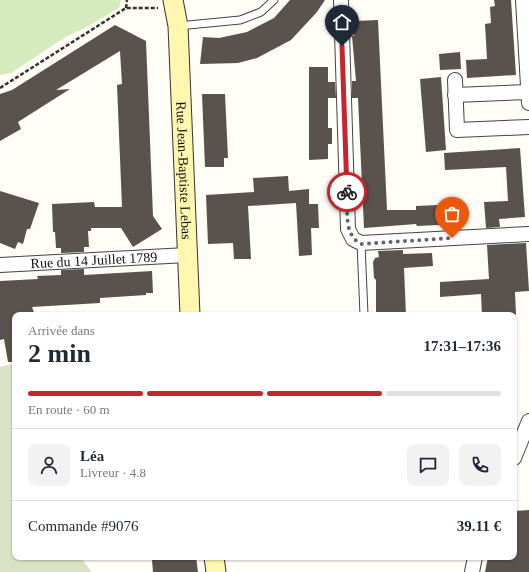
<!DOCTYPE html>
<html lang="fr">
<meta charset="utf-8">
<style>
:root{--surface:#fff;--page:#f2f2f3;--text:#1f2937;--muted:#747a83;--line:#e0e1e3;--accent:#c4262e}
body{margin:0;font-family:"Times New Roman",serif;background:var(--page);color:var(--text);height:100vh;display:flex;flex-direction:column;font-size:15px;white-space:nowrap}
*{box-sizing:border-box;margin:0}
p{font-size:13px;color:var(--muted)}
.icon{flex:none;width:22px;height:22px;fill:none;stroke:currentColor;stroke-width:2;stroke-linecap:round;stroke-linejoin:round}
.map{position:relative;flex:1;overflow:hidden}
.sheet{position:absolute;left:12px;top:312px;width:505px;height:248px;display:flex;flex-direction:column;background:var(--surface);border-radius:8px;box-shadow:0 1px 3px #0004}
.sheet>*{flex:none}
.pin{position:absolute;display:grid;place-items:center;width:34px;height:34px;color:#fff;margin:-41px -17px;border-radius:50% 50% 50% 0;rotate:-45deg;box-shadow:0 0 4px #0007}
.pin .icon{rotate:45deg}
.courier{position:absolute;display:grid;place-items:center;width:40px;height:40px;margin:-20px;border:3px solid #c4262e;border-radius:50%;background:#fff;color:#222;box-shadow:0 1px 5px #0007}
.headline em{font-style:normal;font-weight:800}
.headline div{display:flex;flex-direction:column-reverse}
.headline{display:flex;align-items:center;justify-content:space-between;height:68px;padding:0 16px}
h1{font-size:26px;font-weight:800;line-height:30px}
.bar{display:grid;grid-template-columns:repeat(4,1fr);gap:6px 4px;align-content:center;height:48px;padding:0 16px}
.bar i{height:5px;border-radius:3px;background:var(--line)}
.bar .selected{background:var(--accent)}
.bar p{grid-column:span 4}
.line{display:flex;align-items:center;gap:10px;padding:0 16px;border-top:1px solid var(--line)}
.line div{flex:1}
.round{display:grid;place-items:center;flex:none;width:42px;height:42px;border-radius:8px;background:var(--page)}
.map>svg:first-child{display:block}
.green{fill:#d5ebbd}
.cemetery{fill:#d9e3c4}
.building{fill:#5a524d}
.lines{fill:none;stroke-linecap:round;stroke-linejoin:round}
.lane-casing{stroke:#444;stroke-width:9}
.street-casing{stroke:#444;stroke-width:16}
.secondary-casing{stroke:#333;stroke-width:21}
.path{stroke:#333;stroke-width:2.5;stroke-dasharray:4 2;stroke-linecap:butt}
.lane{stroke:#fff;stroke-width:7}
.street{stroke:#fff;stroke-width:14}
.secondary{stroke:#fff6b0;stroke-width:19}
.done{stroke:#646461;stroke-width:4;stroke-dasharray:0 7.2}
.route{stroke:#c4262e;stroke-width:5}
.labels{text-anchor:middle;stroke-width:4;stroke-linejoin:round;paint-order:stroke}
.street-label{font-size:14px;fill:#111;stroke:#fff}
</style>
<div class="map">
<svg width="529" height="572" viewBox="0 0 529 572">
<rect width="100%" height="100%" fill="#fffdf5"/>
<polygon class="green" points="0,0 121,0 119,8 83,29 67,36 11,73 0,75"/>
<polygon class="cemetery" points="15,363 15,557 80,557 92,572 0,572 0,367"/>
<g class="building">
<polygon points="290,0 325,0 317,12 291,40 257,58 238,63 200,64 203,37 219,38 247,32 274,18"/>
<polygon points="494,0 511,0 516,75 467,78 466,60 487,59 485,24 491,23 490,7 495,6"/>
<polygon points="378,20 387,210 416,210 416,206 460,204 461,224 417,226 416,224 364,228 358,98 352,98 352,81 356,81 352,36 354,36 354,21"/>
<polygon points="115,25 146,41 153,216 162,229 133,247 121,228 91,228 91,231 88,231 89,247 84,247 84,252 61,253 61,248 56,248 55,232 53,232 52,204 94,202 95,207 122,207 117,85 122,84 120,51 56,90 70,89 18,122 21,129 0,141 0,94 12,90"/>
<polygon points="460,52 461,69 440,70 439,54"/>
<polygon points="309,67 328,67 328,82 335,82 336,98 328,98 328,128 332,128 332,144 328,144 328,159 309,160"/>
<polygon points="441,77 446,150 426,152 420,79"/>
<polygon points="202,94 225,94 228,158 224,158 224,167 205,167"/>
<polygon points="520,148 525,217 499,219 500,227 486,228 484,202 508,201 506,167 445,170 444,153"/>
<polygon points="288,176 289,191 309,189 309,204 318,204 319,228 311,228 312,255 299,256 296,203 248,206 251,259 234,259 233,243 208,244 206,195 254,192 253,178"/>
<polygon points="0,191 39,203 30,229 27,229 23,244 18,242 15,249 0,243"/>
<polygon points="526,243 529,291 515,292 516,315 482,315 481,294 440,297 440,282 489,279 487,245"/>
<polygon points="403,250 403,254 432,253 433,266 404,268 406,315 376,315 376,280 374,278 373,262 375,258 379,257 378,251"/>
<polygon points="84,269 84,275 152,271 153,293 146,293 146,295 100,298 100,303 32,307 35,315 15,315 15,362 8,362 4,339 0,340 0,281 38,279 37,276 61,275 61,270"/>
<polygon points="529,510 529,572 485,572 488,557 514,557 514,511"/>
<polygon points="172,557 196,557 198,572 153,572 152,560"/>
</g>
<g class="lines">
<defs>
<g id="lane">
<polyline points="178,26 240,20 261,12 274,0"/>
<polyline points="361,243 364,315"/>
</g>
<g id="street">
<polyline points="341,0 348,229 353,239 361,243 529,234"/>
<polyline points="523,0 529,103"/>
<polyline points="455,80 457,130 529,127"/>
<polyline points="455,95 528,92"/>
<path id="s1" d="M0,265L187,255"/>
<polyline points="514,458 529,421"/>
<polyline points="472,572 475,557"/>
</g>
<g id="secondary">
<path id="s2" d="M173,0L178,26L190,315"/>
<polyline points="214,557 216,572"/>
</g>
</defs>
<use href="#lane" class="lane-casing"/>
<use href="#street" class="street-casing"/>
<use href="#secondary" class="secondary-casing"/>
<g class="path">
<polyline points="126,8 127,0"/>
<polyline points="0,88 126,8 158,8"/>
</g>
<use href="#lane" class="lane"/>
<use href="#street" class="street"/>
<use href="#secondary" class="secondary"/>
</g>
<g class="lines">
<path class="done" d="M347,192C348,209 343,235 361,244L452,238"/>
<polyline class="route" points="342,46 347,192"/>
</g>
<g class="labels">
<g class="street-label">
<text dy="5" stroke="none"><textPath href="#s2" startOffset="171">Rue Jean-Baptiste Lebas</textPath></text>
<text dy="5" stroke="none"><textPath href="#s1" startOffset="94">Rue du 14 Juillet 1789</textPath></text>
</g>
</g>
</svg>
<div class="pin" style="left:452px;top:238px;background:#ea580c"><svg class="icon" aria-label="bag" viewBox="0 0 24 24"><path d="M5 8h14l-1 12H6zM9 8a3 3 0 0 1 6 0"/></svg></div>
<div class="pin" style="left:342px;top:46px;background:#1f2937"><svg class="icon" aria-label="home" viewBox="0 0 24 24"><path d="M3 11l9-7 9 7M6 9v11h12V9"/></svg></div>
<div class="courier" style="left:347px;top:192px"><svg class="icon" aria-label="bike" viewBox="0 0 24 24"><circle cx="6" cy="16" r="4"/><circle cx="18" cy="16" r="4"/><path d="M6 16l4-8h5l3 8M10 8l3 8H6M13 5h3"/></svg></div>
<section class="sheet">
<div class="headline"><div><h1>2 min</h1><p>Arrivée dans</p></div><em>17:31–17:36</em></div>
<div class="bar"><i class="selected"></i><i class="selected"></i><i class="selected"></i><i></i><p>En route · 60 m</p></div>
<div class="line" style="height:72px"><a class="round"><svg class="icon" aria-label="person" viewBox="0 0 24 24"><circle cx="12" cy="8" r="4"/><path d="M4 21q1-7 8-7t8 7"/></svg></a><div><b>Léa</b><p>Livreur · 4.8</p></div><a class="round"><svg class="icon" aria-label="chat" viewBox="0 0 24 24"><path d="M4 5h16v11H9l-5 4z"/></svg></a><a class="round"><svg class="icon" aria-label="phone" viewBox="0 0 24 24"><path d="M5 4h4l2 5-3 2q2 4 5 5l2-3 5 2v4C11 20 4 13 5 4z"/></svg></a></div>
<div class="line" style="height:52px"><div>Commande #9076</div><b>39.11 €</b></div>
</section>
</div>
